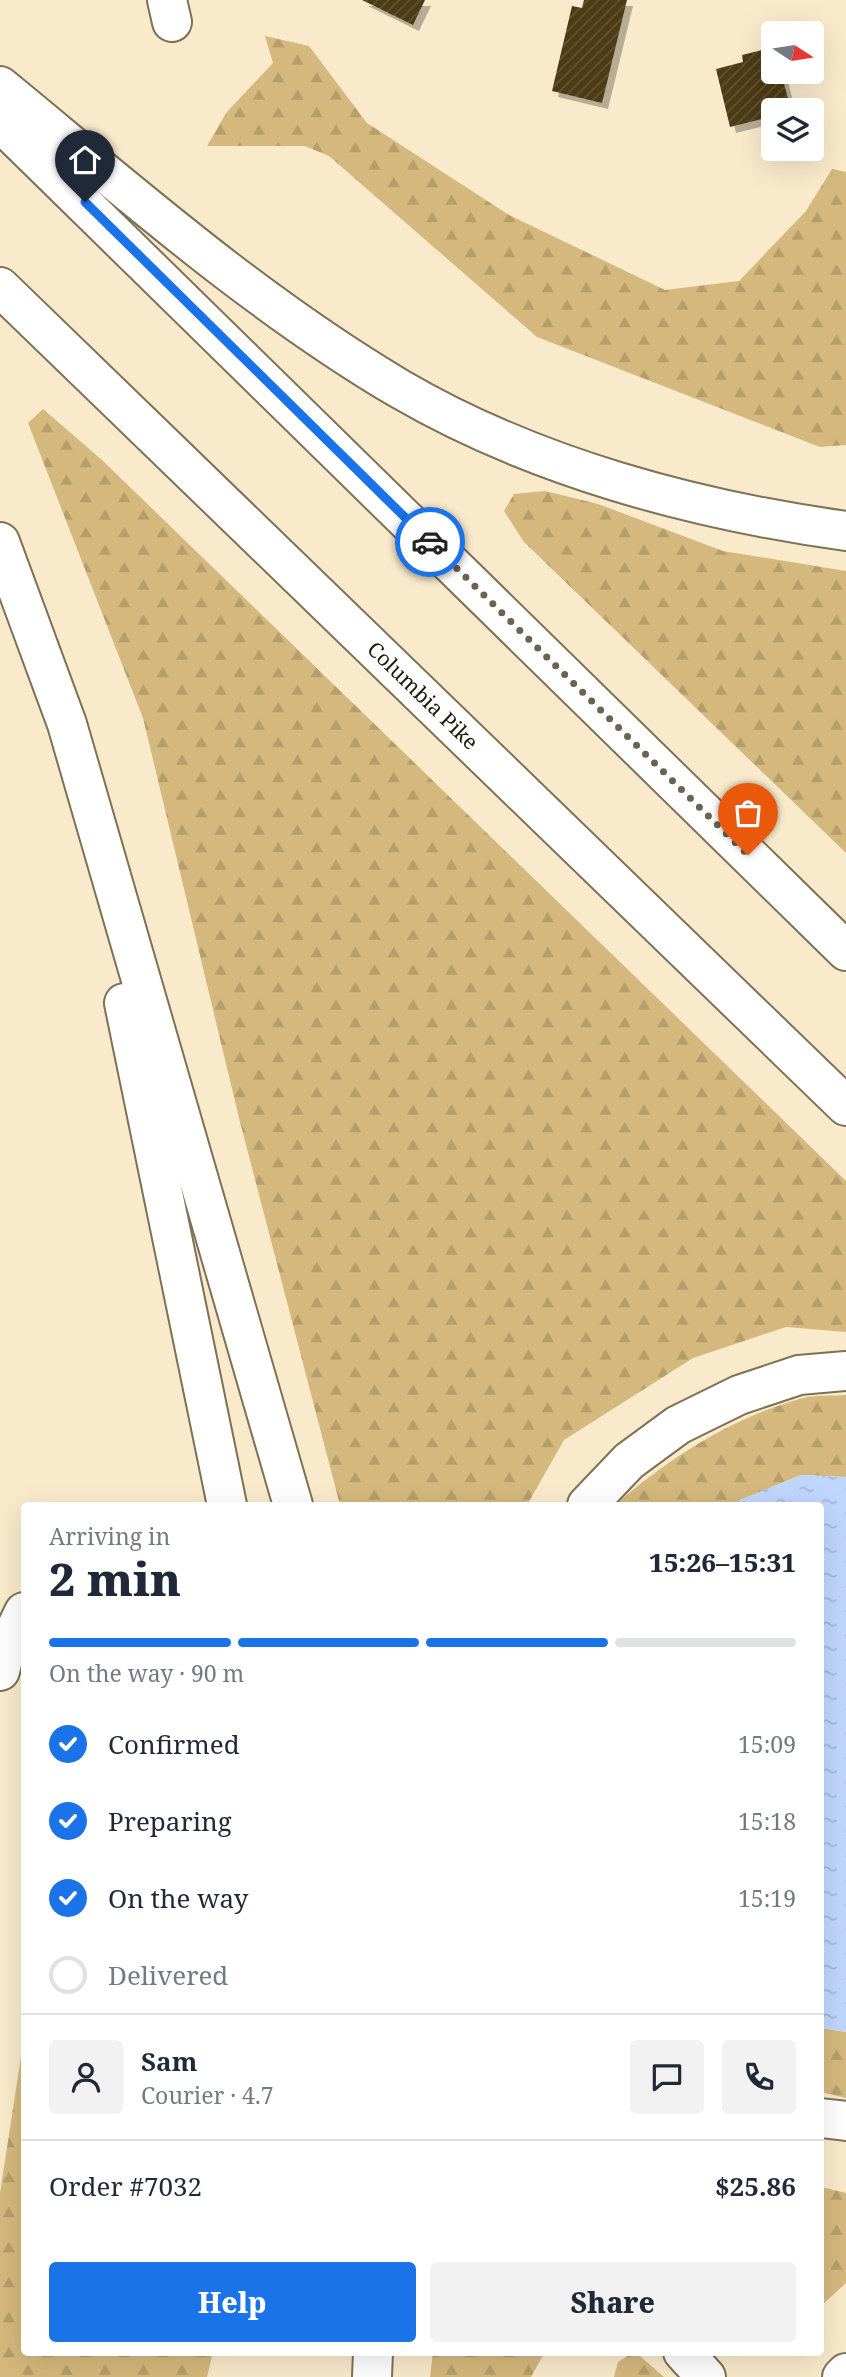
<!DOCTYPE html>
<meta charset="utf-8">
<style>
:root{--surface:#fff;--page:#f2f2f3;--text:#1f2937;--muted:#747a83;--line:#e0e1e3;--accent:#1a73e8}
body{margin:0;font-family:"Noto Serif",serif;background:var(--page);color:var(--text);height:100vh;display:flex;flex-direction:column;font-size:26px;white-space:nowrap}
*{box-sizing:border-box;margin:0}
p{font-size:23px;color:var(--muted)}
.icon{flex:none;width:38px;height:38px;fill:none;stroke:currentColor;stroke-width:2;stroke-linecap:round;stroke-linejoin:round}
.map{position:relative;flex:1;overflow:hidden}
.panel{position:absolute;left:21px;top:1502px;width:803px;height:854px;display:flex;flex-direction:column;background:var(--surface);border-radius:7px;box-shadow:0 7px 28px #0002}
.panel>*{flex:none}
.needle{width:46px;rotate:102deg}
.fabs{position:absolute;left:761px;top:21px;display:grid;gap:14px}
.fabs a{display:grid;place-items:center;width:63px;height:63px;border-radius:7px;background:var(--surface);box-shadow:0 7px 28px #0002;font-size:35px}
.pin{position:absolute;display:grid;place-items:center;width:60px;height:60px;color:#fff;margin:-72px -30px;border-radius:50% 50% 50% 0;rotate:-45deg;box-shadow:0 0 7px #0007}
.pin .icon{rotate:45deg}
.courier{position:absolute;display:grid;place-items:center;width:70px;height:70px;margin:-35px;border:5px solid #1a73e8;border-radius:50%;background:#fff;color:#222;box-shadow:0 2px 9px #0007}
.summary em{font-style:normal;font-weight:800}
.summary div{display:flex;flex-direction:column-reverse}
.summary{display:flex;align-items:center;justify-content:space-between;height:119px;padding:0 28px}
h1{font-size:46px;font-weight:800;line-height:52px}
.bar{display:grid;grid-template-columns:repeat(4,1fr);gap:10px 7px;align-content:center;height:84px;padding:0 28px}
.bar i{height:9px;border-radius:5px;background:var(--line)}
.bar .on{background:var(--accent)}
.bar p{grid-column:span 4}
.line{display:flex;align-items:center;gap:18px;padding:0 28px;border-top:2px solid var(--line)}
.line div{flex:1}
.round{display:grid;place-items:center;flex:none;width:74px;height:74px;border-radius:7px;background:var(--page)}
ol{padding:0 28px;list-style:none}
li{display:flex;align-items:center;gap:21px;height:77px}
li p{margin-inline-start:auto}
li .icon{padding:7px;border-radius:50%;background:var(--accent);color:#fff;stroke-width:4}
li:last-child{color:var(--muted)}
li i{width:38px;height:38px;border:4px solid var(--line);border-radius:50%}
.action{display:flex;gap:14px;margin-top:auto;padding:14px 28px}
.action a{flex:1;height:80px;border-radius:7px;background:var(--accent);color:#fff;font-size:28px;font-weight:800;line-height:80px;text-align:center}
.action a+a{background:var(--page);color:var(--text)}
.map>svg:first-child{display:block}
.forest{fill:url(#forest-firs)}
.water{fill:url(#water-ripples)}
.building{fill:url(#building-hatch);filter:url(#shadow)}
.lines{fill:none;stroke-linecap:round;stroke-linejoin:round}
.street-casing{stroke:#7e7155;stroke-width:42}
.primary-casing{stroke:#7e7155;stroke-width:42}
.highway-casing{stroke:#7e7155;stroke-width:42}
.street{stroke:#fff;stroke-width:38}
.primary{stroke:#fff;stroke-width:38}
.highway{stroke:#fff;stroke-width:38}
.done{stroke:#6b6350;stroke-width:7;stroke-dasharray:0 12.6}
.route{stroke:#1a73e8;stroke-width:9}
.labels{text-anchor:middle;stroke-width:7;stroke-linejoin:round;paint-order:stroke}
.street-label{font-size:21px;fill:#1f1a0e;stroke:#fff}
</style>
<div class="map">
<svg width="846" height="2377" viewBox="0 0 846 2377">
<defs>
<pattern id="forest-firs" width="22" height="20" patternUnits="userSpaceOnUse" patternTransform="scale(1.75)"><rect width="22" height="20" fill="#d4b87d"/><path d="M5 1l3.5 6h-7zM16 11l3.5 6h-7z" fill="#b69e6b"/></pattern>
<pattern id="water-ripples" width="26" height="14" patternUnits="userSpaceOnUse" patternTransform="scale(1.75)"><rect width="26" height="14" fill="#bfd6fd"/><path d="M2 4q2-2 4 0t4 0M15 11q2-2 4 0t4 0" fill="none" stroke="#a4b7d8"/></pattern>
<pattern id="building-hatch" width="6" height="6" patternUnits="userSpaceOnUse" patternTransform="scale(1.75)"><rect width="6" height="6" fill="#4c3b12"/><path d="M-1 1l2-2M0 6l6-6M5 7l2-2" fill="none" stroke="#625433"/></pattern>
<filter id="shadow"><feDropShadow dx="6" dy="6" stdDeviation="0" flood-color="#0004"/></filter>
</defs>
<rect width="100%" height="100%" fill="#f9eacb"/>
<g class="forest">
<polygon points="265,36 309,46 367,123 509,215 665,290 739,281 806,211 832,169 846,172 846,445 820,447 537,337 329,156 305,146 207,146 226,113 273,63"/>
<polygon points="43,409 102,460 846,1181 846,1332 786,1327 693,1358 564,1440 527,1505 340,1505 240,1122 143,718 28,423"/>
<polygon points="545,491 598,504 723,551 846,571 846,853 524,542 504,511 514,494"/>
<path d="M846,1395V1477L801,1475L728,1505H615C671,1457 731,1418 803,1398C816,1395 832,1396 846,1395Z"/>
<polygon points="821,2028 846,2032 846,2098 821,2092"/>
<polygon points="24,2037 24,2352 213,2352 207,2377 0,2377 0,2193"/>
<polygon points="821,2187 846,2193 846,2283 821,2306"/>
<polygon points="433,2352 545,2352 531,2377 430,2377"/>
<polygon points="629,2355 640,2356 664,2377 614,2377 618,2362"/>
</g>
<polygon class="water" points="801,1475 846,1477 846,2032 821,2028 821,1505 728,1505"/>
<g class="building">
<polygon points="362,0 425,0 413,25"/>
<polygon points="584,0 627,0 602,103 552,91 572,6 582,8"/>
<polygon points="774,47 774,72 781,72 791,110 774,110 774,116 730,127 716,69 743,62 742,55"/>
</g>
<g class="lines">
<defs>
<g id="street">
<polyline points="167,0 172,22"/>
<polyline points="0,1671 5,1651 24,1612"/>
</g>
<polyline id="primary" points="842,2377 846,2373"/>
<g id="highway">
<path d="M0,86C129,192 256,304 400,389C534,467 694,510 846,531"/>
<polyline points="0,122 846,951"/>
<path id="s1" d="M0,287L846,1106"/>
<polyline points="0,542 67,724 293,1505"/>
<polyline points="124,1003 227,1505"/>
<polyline points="587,1505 629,1461 678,1425 739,1395 799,1375 846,1371"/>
<polyline points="821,2118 846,2121"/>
<polyline points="683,2352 706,2377"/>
<polyline points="372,2377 373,2352"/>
</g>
</defs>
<use href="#street" class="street-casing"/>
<use href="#primary" class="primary-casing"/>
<use href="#highway" class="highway-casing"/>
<use href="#street" class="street"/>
<use href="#primary" class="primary"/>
<use href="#highway" class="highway"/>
</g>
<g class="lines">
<polyline class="done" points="430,542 748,855"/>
<polyline class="route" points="85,202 430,542"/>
</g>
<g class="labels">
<g class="street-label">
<text dy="7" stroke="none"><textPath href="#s1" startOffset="588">Columbia Pike</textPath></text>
</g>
</g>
</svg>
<div class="fabs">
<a><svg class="needle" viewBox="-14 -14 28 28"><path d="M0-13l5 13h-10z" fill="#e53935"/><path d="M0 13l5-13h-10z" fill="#747a83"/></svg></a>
<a><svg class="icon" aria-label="layers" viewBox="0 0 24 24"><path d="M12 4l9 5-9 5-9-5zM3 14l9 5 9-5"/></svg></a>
</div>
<div class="pin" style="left:748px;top:855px;background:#ea580c"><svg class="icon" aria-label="bag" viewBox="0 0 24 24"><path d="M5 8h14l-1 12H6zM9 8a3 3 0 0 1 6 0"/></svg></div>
<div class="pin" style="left:85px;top:202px;background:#1f2937"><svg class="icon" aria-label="home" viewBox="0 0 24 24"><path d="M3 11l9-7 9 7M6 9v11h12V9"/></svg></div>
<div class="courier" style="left:430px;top:542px"><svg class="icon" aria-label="car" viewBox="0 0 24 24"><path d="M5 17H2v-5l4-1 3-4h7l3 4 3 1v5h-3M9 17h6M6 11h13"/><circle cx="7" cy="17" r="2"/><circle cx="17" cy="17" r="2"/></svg></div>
<section class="panel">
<div class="summary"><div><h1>2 min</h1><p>Arriving in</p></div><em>15:26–15:31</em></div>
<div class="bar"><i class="on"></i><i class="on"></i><i class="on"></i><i></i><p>On the way · 90 m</p></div>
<ol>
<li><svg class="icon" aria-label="check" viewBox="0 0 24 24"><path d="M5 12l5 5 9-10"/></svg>Confirmed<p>15:09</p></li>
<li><svg class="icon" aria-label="check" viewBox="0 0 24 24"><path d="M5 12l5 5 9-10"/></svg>Preparing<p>15:18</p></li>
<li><svg class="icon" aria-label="check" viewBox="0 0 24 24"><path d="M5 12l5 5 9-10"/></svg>On the way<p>15:19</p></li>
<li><i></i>Delivered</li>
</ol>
<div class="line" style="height:126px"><a class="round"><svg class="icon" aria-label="person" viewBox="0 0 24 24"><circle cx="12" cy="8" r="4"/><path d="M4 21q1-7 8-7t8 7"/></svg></a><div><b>Sam</b><p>Courier · 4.7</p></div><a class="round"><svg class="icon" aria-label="chat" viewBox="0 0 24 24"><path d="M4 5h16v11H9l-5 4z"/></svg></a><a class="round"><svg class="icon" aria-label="phone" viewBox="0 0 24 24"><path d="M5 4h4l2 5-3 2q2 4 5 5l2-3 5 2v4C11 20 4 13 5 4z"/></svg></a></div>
<div class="line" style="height:91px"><div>Order #7032</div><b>$25.86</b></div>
<div class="action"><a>Help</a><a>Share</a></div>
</section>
</div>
